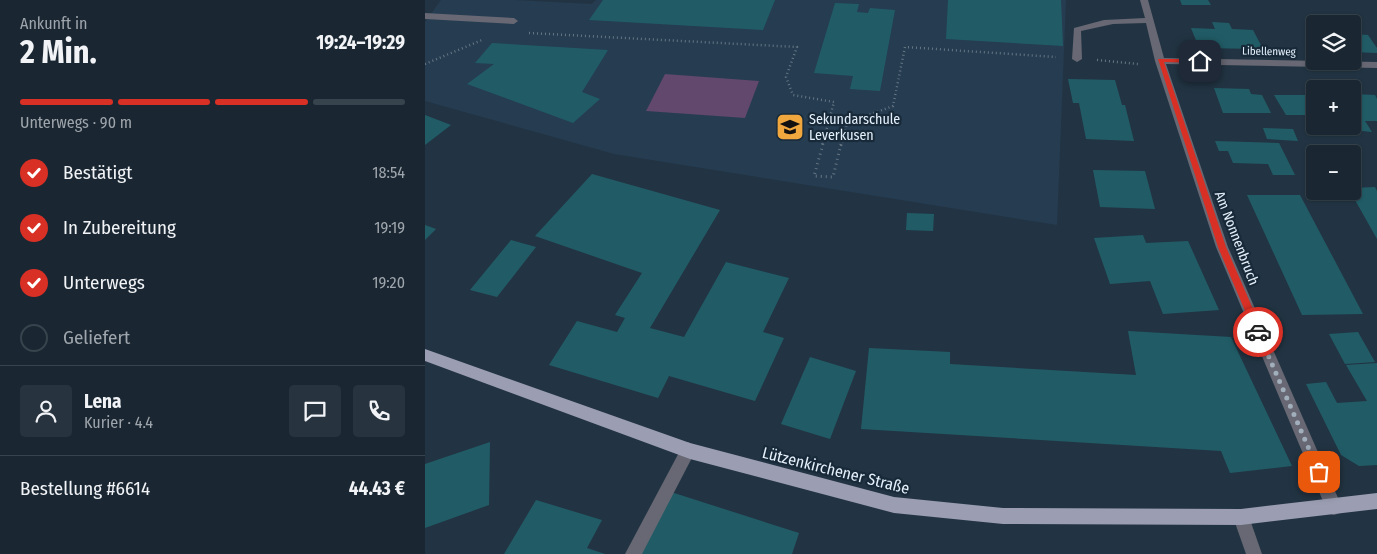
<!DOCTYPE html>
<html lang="de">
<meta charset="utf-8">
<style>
:root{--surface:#1a2732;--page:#27333e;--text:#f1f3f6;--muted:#9fa5ac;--line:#38444d;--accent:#d93025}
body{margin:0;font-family:"Fira Sans Condensed",sans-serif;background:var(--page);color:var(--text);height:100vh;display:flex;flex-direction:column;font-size:19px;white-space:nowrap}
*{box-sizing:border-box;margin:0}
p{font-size:16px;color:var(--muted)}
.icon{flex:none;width:28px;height:28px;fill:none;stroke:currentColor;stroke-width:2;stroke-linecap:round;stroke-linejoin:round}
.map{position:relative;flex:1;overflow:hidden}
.details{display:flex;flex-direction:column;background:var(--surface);width:425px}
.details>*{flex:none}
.controls{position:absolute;left:881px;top:15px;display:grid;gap:10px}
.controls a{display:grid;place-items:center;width:55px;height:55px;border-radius:5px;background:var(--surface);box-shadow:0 1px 4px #0004,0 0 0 1px var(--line);font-size:25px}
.pin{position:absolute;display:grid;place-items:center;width:42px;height:42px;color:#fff;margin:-21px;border-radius:10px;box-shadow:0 2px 8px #0006}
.courier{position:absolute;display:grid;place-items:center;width:50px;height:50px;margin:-25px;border:4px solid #d93025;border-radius:50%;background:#fff;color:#222;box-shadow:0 1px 6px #0007}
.headline em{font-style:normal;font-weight:700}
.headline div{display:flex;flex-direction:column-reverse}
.headline{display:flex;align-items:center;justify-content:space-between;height:85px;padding:0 20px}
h1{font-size:32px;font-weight:700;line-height:38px}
.bar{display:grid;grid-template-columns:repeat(4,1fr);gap:8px 5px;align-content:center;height:60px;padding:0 20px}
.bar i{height:6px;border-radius:4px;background:var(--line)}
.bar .active{background:var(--accent)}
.bar p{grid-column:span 4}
.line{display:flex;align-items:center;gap:12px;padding:0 20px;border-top:1px solid var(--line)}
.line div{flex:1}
.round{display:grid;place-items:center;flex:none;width:52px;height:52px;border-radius:5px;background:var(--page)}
ol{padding:0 20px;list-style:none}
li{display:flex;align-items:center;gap:15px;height:55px}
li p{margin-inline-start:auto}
li .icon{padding:5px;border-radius:50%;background:var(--accent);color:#fff;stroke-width:4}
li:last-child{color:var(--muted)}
li i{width:28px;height:28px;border:2px solid var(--line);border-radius:50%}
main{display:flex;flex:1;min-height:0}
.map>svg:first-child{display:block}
.built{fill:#253c51}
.green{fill:#61486c}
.building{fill:#215c66}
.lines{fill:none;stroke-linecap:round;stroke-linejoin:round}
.path-far1{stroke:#667683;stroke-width:2.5;stroke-dasharray:1 3;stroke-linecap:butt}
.path{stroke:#667683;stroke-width:3;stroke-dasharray:1 4;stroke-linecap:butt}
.minor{fill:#676873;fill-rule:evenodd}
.major{fill:#9b9db2;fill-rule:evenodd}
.route{fill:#d93025}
.done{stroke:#a1aebb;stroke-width:5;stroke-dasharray:0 9}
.labels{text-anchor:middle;stroke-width:4.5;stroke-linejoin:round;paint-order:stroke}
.far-street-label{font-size:11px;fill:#e5f0fb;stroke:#182a39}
.poi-label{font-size:14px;fill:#e5f0fb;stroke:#182a39;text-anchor:start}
.street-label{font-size:14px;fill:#e5f0fb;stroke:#182a39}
.near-street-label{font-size:16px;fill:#e5f0fb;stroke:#182a39}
</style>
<main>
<section class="details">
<div class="headline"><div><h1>2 Min.</h1><p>Ankunft in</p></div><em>19:24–19:29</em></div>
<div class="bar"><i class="active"></i><i class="active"></i><i class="active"></i><i></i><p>Unterwegs · 90 m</p></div>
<ol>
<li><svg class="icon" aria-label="check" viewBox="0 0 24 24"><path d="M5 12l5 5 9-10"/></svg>Bestätigt<p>18:54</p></li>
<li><svg class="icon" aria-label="check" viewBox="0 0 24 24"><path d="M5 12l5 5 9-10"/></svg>In Zubereitung<p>19:19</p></li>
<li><svg class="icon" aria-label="check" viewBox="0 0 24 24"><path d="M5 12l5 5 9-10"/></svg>Unterwegs<p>19:20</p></li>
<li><i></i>Geliefert</li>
</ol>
<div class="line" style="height:90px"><a class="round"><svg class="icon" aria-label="person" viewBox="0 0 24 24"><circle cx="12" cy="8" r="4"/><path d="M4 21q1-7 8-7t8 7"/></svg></a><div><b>Lena</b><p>Kurier · 4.4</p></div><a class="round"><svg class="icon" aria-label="chat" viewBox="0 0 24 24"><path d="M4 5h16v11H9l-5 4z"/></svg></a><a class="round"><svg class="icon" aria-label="phone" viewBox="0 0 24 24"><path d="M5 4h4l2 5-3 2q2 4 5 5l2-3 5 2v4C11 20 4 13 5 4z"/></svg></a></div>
<div class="line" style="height:65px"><div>Bestellung #6614</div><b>44.43 €</b></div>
</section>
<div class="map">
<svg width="952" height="554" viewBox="0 0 952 554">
<rect width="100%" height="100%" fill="#223443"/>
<polygon class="built" points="16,0 90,0 167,4 171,0 641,0 632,225 189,154 0,101 0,22"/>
<polygon class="green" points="240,74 334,81 320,118 221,111"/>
<g class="building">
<polygon points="178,0 350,0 338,30 164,20"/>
<polygon points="523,0 636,0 638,46 521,39"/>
<polygon points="755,0 783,0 786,5 757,5"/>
<polygon points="410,3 434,4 432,12 443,13 445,8 470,10 455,91 425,89 428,76 389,73"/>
<polygon points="787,22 804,23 807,29 828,30 838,49 774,48 766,28 790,29"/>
<polygon points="928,32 929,34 943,35 952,48 952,53 928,52"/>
<polygon points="67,43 183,50 157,92 175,99 148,123 42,84 69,64 50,63"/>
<polygon points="643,79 690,80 697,105 700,105 709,141 661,139 654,103 648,103"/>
<polygon points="789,88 824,89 826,94 837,95 846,113 798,113"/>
<polygon points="928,94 950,95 952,99 952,121 940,121 947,132 918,129 917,126 928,126 928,113 936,114"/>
<polygon points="849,95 890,95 890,115 861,115"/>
<polygon points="0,115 26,125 0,145"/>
<polygon points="838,128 868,129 873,141 842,139"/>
<polygon points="790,141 854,143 870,175 848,175 843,164 808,163 803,151 794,151"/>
<polygon points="668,170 720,171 730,209 675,207"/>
<polygon points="167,174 295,210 225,328 259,337 301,262 364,278 338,332 359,338 330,401 244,376 233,398 124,365 152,321 192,332 200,318 190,315 217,273 110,236"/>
<polygon points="950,187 952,191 952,239 925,191 928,188"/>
<polygon points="822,195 875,195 938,314 877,315"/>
<polygon points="482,213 509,214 508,231 481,230"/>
<polygon points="0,225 11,229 0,240"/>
<polygon points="718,235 721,243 763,241 794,310 738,314 725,281 685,284 669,238"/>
<polygon points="86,240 111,247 72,297 45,290"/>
<polygon points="703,331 806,337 867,466 805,473 796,451 436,429 444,348 525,352 525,364 711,375"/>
<polygon points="933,332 950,362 920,364 904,334"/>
<polygon points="385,357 431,371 405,439 356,424"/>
<polygon points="952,363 952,465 934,466 916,455 881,384 901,382 912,403 942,401 921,365"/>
<polygon points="65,442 64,505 0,528 0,464"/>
<polygon points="246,492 374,533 367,554 215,554"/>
<polygon points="111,500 177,520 162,548 180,554 79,554"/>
</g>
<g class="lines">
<g class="path-far1">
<polyline points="104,33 372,47 361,77 368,95 409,102 397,146"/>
<polyline points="672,60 713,64"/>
<polyline points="0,64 57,40"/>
<polyline points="416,146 422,123 468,106 480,47 631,57"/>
</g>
<polyline class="path" points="398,144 389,176 408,177 416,144"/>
<g class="minor">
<polygon points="715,0 723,0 739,58 952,62 952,68 741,64 803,247 917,507 915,513 909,515 903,513 791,247 730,61 721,23 688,24 656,31 657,59 652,62 647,59 649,28 679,20 720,18"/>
<polygon points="0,13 89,18 93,21 89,24 0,19"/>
<polygon points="263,442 268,445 271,450 217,554 200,554 258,445"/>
<polygon points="816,509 822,511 837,554 821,554 808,517 810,511"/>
</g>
<polygon class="major" points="0,349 265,443 469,497 578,508 816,509 952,493 952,509 816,525 578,524 469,513 265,459 0,361"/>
</g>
<polygon class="route" points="733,59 775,59 778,61 775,63 739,62 801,247 838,332 833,336 829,332 793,247"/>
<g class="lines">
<polyline class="done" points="833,332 894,472"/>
</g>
<defs>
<symbol id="school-square" viewBox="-11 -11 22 22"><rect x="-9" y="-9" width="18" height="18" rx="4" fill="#efa73e" stroke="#182a39"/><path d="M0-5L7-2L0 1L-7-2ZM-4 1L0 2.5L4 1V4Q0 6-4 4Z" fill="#111"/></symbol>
</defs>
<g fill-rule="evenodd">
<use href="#school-square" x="349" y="111" width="32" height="32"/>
</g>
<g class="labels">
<g class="far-street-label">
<text transform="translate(844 51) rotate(1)" y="4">Libellenweg</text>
</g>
<g class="poi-label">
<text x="384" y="124">Sekundarschule<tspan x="384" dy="16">Leverkusen</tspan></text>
</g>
<g class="street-label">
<text transform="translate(812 238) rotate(69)" y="5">Am Nonnenbruch</text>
</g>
<g class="near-street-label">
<text transform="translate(411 470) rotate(14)" y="6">Lützenkirchener Straße</text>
</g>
</g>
</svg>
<div class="controls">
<a><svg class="icon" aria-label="layers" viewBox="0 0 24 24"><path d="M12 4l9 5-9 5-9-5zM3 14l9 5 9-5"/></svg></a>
<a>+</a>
<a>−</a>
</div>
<div class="pin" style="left:894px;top:472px;background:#ea580c"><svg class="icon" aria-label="bag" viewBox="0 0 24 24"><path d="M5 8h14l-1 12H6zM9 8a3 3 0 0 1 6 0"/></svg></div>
<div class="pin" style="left:775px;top:61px;background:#1f2937"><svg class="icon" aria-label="home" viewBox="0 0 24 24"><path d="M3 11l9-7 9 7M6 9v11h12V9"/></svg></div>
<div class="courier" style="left:833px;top:332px"><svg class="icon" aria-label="car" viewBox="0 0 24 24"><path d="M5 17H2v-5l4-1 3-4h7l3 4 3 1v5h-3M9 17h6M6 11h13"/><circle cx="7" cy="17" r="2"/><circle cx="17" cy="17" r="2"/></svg></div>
</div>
</main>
